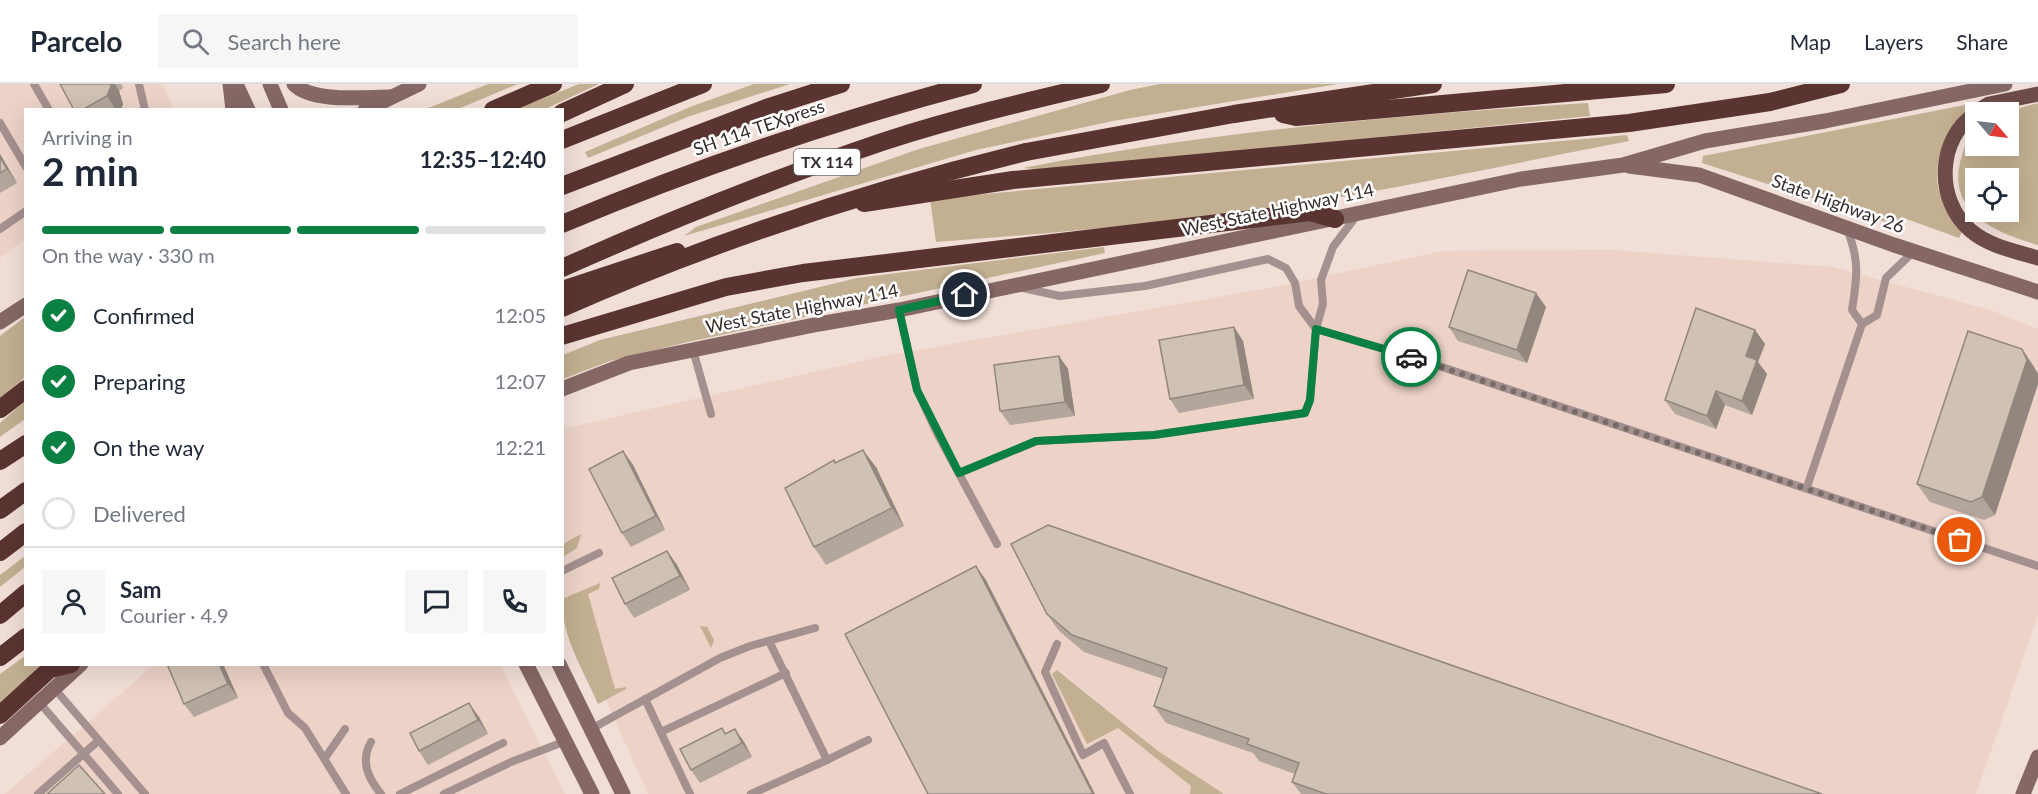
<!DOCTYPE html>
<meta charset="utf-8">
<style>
:root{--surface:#fff;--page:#f6f6f7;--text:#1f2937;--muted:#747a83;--line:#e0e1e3;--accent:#0b8043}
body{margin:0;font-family:Lato,sans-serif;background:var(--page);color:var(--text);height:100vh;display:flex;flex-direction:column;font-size:22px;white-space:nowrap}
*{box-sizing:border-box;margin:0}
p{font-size:20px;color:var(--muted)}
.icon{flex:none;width:33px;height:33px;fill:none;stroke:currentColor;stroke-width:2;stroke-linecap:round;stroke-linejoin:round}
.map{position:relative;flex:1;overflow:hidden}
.side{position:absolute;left:24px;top:24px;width:540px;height:558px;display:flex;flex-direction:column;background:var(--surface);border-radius:0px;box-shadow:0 6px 24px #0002}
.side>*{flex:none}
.needle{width:39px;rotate:118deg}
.controls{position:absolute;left:1965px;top:18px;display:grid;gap:12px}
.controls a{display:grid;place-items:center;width:54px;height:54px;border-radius:0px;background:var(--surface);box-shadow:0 6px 24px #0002;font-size:30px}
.pin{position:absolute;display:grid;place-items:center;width:51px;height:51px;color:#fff;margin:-26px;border:3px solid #fff;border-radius:50%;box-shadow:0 2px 6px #0007}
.courier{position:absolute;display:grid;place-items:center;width:60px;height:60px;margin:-30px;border:4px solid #0b8043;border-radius:50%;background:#fff;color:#222;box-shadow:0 2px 8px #0007}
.overview em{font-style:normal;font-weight:700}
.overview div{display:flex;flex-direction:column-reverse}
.overview{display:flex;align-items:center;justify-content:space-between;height:102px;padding:0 18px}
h1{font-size:39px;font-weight:700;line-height:45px}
.bar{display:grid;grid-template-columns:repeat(4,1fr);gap:9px 6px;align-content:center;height:72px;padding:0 18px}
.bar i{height:8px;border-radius:4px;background:var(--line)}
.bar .on{background:var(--accent)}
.bar p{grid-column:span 4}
.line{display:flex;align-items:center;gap:15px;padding:0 18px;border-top:2px solid var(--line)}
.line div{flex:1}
.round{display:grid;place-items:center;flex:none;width:63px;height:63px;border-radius:0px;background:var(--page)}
ol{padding:0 18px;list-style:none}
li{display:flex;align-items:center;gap:18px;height:66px}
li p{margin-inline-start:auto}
li .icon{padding:6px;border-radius:50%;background:var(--accent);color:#fff;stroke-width:4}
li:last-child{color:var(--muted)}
li i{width:33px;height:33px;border:3px solid var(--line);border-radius:50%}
header{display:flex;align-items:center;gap:36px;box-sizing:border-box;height:84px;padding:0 30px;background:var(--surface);border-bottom:2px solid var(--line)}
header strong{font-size:28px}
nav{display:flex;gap:33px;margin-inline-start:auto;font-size:21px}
.search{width:420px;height:54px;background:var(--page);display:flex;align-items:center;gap:15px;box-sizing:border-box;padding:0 21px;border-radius:0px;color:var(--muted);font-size:22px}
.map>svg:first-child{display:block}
.built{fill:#ecd2c7}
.green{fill:#c3af91;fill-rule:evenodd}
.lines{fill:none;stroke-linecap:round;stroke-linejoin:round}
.lane{stroke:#a4908e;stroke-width:8}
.secondary{stroke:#856865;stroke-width:15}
.primary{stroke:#6e4c49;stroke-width:15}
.highway{stroke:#5a3431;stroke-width:18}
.highway-bridge{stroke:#5a3431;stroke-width:18}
.wall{fill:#b3a69c}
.shaded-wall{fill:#92877f}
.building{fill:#d0c1b5;stroke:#92877f;stroke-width:1.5}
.done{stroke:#776c67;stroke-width:6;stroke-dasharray:0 10.8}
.route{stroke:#0b8043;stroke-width:8}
.labels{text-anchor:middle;stroke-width:5;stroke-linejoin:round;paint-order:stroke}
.shield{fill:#fff;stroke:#726d6b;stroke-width:1.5}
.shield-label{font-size:16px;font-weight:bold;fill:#352e2b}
.street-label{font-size:18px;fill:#352e2b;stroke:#fff}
</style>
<header>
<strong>Parcelo</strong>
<div class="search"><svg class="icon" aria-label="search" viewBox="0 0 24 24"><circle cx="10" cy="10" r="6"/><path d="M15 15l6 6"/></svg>Search here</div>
<nav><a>Map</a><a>Layers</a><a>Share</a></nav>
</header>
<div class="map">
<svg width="2038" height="710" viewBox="0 0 2038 710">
<rect width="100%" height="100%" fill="#f1ded7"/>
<g class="built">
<polygon points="0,0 163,0 173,25 26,26 25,155 0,174"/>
<polygon points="1612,166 1833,183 1990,226 2038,245 2038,531 1976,710 1224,710 1158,667 1058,585 1118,644 1191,702 1190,710 648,710 563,519 562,345 884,272 1269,204 1443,167"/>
<polygon points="155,580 500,581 565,710 5,710"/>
</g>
<g class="green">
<polygon points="488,0 518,0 458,25 426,25"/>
<polygon points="579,0 599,0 545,25 514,26"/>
<polygon points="754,0 790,0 690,32 588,74 585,68 690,23"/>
<polygon points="1160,0 1338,0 1113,37 976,66 684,152 696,143 919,65 1130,6"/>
<path d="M1588,19L1590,32L1049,86L1023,84C1209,48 1398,31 1588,19Z"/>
<path d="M2038,19V161C1973,142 1935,114 1974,44L1976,62H2008V28H2005ZM1976,94H2008V128H1976Z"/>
<path d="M1965,21L1967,26C1948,43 1931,80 1939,107C1944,122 1953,135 1962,148L1959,154L1901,133L1898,142L1702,79L1703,72Z"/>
<path d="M1627,51L1629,57C1504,81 1379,109 1253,127C1148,141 1042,150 936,158L930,115Z"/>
<polygon points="1104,163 1105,169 688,258 610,277 563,295 563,271 600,256 857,194"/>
<polygon points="25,233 25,293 0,314 0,252"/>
<polygon points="25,317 25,335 0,353 0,339"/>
<polygon points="581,450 577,464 563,473 563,460"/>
<polygon points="25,472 25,483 0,503 0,491"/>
<path d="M600,499L599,505L588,510L615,605L626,603V605L598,620C583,585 562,554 562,515Z"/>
<polygon points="700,542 707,543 714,556 711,564"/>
<polygon points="25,572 26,580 45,581 0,621 0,590"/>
<polygon points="1057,586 1158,667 1224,710 1190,710 1191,702 1118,644 1087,660 1052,590"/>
</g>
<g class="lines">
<g class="lane">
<polyline points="34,0 49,26"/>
<polyline points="139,0 145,26"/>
<polyline points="0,39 26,83"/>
<polyline points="0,145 26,127"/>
<path d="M1847,145C1860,177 1857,194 1852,226L1862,240"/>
<polyline points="1023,204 1060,212 1145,202 1268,175 1286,184 1295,199 1299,222 1316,245 1418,275 2038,482"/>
<polyline points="899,226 917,306 938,351 997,460"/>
<polyline points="693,266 711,330"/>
<polyline points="959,389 1037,357 1154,351 1305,329 1310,316 1316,245 1323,220 1321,196 1333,163 1357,131"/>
<polyline points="1807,403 1862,240 1877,231 1886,194 1913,168"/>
<polyline points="562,487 599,469"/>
<polyline points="769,557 827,676 868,656"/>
<polyline points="1057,560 1045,588 1083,671 1104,659 1130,710"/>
<polyline points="263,580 288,629 305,644 346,710"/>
<polyline points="54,604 145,710"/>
<polyline points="645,615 690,710"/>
<polyline points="39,618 118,710"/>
<polyline points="591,645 720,574 750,562 815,544"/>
<polyline points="661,648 786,589"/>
<path d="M371,658C360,677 368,694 381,710"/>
<polyline points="325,674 345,645"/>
<polyline points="38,710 98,657"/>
<polyline points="400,710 503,659"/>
<polyline points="444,710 511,678 566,657"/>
<polyline points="751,710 827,676"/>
</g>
<g class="secondary">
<polyline points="230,0 233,26"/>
<polyline points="236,0 248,26"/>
<polyline points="270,0 281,26"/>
<path d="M294,0C312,19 365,13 390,13"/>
<polyline points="365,26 419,0"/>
<polyline points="1629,82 1699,91 1894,161 2038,208"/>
<polyline points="0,238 26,221"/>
<polyline points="562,305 629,279 819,240 899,226 1521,95 1623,81 1705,57 1825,37 2005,0"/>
<polyline points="526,580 592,710"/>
<polyline points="559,580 623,710"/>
<polyline points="0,654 81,580"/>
<polyline points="2023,710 2038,673"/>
</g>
<g class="primary">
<polyline points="1976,28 1989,20 2038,10"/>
<path d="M1976,29C1937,54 1935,116 1970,146C1988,162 2015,167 2038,174"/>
</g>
<g class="highway">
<polyline points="493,26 553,0"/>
<polyline points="562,29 625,0"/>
<polyline points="1283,30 1296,33 1666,0"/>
<polyline points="562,56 703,0"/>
<polyline points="1026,68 1234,30 1433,0"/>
<polyline points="562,102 769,23 841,0"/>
<polyline points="864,119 1013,96 1629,39 1770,18 1841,0"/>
<path d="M562,140C696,84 833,37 973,0"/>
<path d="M562,184C668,137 775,94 885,57C955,34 1028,17 1101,0"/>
<polyline points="562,206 677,168"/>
<polyline points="562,252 726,203 803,189 1310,128 1335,135"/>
<polyline points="0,325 26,305"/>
<polyline points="0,377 26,360"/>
<polyline points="0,426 26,407"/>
<polyline points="0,468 26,448"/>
<polyline points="0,531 26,509"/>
<polyline points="0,573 26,553"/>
<polyline points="0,631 50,585 71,580"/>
</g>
<path class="highway-bridge" d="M562,224C714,157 865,107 1026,68"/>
</g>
<g class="wall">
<polygon points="60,0 121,0 123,4 119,7 123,20 121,26 74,26"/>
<polygon points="0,70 17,99 0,109"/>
<polygon points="1546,223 1527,279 1458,257 1449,243"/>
<polygon points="1234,243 1243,257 1254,315 1179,329 1170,315"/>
<polygon points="1755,246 1765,260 1758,278 1767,290 1752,331 1725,321 1716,345 1675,330 1665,316"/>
<polygon points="2022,265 2034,283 2038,290 2038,300 1995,431 1984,436 1930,418 1917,400"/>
<polygon points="1059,272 1068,285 1075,332 1010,341 1000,327"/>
<polygon points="623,367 633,381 665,446 631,463 622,449"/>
<polygon points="834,376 836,379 876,383 904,442 826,481 814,463"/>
<polygon points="667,467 677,481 690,506 634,534 625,520"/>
<polygon points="1047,530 1822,710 1301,710 1292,698 1295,690 1259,677 1253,669 1166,639 1154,622 1163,595 1084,568 1059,547"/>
<polygon points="223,580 238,614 194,633 184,620"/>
<polygon points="479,633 488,650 428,681 419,667"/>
<polygon points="722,644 726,649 735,645 744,658 752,673 700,699 691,686"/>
</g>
<g class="shaded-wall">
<polygon points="110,0 115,0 119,7 123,20 121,26 116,26 107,12"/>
<polygon points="0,70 17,99 7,85 0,73"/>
<polygon points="1536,209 1546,223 1527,279 1517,266"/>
<polygon points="1234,243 1243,257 1254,315 1244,301"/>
<polygon points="1755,246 1765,260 1758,278 1767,290 1752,331 1742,317 1746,272"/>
<polygon points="2022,265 2034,283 2038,290 2038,300 1995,431 1982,413"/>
<polygon points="1059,272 1068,285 1075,332 1065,318"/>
<polygon points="1716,307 1725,321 1716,345 1707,332"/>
<polygon points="863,366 876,383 904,442 892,424"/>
<polygon points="623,367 633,381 665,446 656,432"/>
<polygon points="667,467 677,481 690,506 680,492"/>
<polygon points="976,482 986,496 1095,710 1093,710"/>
<polygon points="219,580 223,580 238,614 228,600"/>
<polygon points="469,619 479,633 488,650 478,636"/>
<polygon points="735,645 744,658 752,673 742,659"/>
</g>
<g class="building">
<polygon points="60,0 110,0 111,2 107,12 82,26 74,26"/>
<polygon points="0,73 7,85 0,89"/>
<polygon points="1468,186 1536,209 1517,266 1449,243"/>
<polygon points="1696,224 1755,246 1746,272 1757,276 1742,317 1716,307 1707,332 1665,316"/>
<polygon points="1234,243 1244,301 1170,315 1159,256"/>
<polygon points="1968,247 2022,265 2027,276 1982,413 1971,418 1917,400"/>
<polygon points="1059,272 1065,318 1000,327 994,281"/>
<polygon points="863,366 892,424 814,463 785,404 834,376 835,379"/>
<polygon points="623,367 656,432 622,449 589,385"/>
<polygon points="1048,441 1822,710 1326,710 1292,698 1299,679 1247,660 1249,655 1154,622 1167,584 1072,551 1047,530 1011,460"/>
<polygon points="667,467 680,492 625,520 612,494"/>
<polygon points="976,482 1093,710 928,710 845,550"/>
<polygon points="167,580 219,580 228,600 184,620"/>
<polygon points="469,619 478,636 419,667 410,649"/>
<polygon points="722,644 725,650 735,645 742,659 691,686 680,665"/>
<polygon points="79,681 105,710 47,710"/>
</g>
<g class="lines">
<polyline class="done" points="1411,273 1960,456"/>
<polyline class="route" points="965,211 899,226 917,306 959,389 1036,357 1154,351 1305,329 1310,316 1316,245 1411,273"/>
</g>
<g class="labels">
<rect class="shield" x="794" y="65" width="66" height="26" rx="4.5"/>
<g class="shield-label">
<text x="827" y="84">TX 114</text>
</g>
<g class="street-label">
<text transform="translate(759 44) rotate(-19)" y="6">SH 114 TEXpress</text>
<text transform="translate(1838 120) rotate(20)" y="6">State Highway 26</text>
<text transform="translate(1278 126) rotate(-12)" y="6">West State Highway 114</text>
<text transform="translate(802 225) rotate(-11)" y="6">West State Highway 114</text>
</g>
</g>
</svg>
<div class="controls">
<a><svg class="needle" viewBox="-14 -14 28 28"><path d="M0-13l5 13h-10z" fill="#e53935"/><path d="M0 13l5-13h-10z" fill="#747a83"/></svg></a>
<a><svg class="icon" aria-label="locate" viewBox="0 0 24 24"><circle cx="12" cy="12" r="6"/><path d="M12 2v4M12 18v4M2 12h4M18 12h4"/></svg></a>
</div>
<div class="pin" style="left:1960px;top:456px;background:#ea580c"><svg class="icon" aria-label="bag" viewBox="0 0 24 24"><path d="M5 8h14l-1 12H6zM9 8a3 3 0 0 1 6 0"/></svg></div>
<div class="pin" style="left:965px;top:211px;background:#1f2937"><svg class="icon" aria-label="home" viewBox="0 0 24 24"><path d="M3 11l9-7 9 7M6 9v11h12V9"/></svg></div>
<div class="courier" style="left:1411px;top:273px"><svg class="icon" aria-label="car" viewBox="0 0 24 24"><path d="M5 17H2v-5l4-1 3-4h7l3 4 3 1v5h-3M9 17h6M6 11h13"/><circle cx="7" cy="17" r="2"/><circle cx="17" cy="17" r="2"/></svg></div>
<section class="side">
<div class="overview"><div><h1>2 min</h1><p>Arriving in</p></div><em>12:35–12:40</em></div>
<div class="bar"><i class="on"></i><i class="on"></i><i class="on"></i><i></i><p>On the way · 330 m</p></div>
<ol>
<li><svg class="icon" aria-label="check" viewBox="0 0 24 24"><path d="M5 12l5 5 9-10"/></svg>Confirmed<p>12:05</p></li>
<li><svg class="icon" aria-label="check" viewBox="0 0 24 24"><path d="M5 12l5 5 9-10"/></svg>Preparing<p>12:07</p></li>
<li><svg class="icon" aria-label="check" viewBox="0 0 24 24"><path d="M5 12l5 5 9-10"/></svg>On the way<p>12:21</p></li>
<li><i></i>Delivered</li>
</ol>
<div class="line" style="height:108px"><a class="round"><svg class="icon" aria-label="person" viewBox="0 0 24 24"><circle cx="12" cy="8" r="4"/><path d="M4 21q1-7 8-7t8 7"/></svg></a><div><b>Sam</b><p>Courier · 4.9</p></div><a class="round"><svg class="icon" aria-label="chat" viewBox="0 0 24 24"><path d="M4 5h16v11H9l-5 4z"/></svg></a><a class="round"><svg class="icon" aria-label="phone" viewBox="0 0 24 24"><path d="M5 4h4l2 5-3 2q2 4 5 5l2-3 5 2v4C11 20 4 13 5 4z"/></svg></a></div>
</section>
</div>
